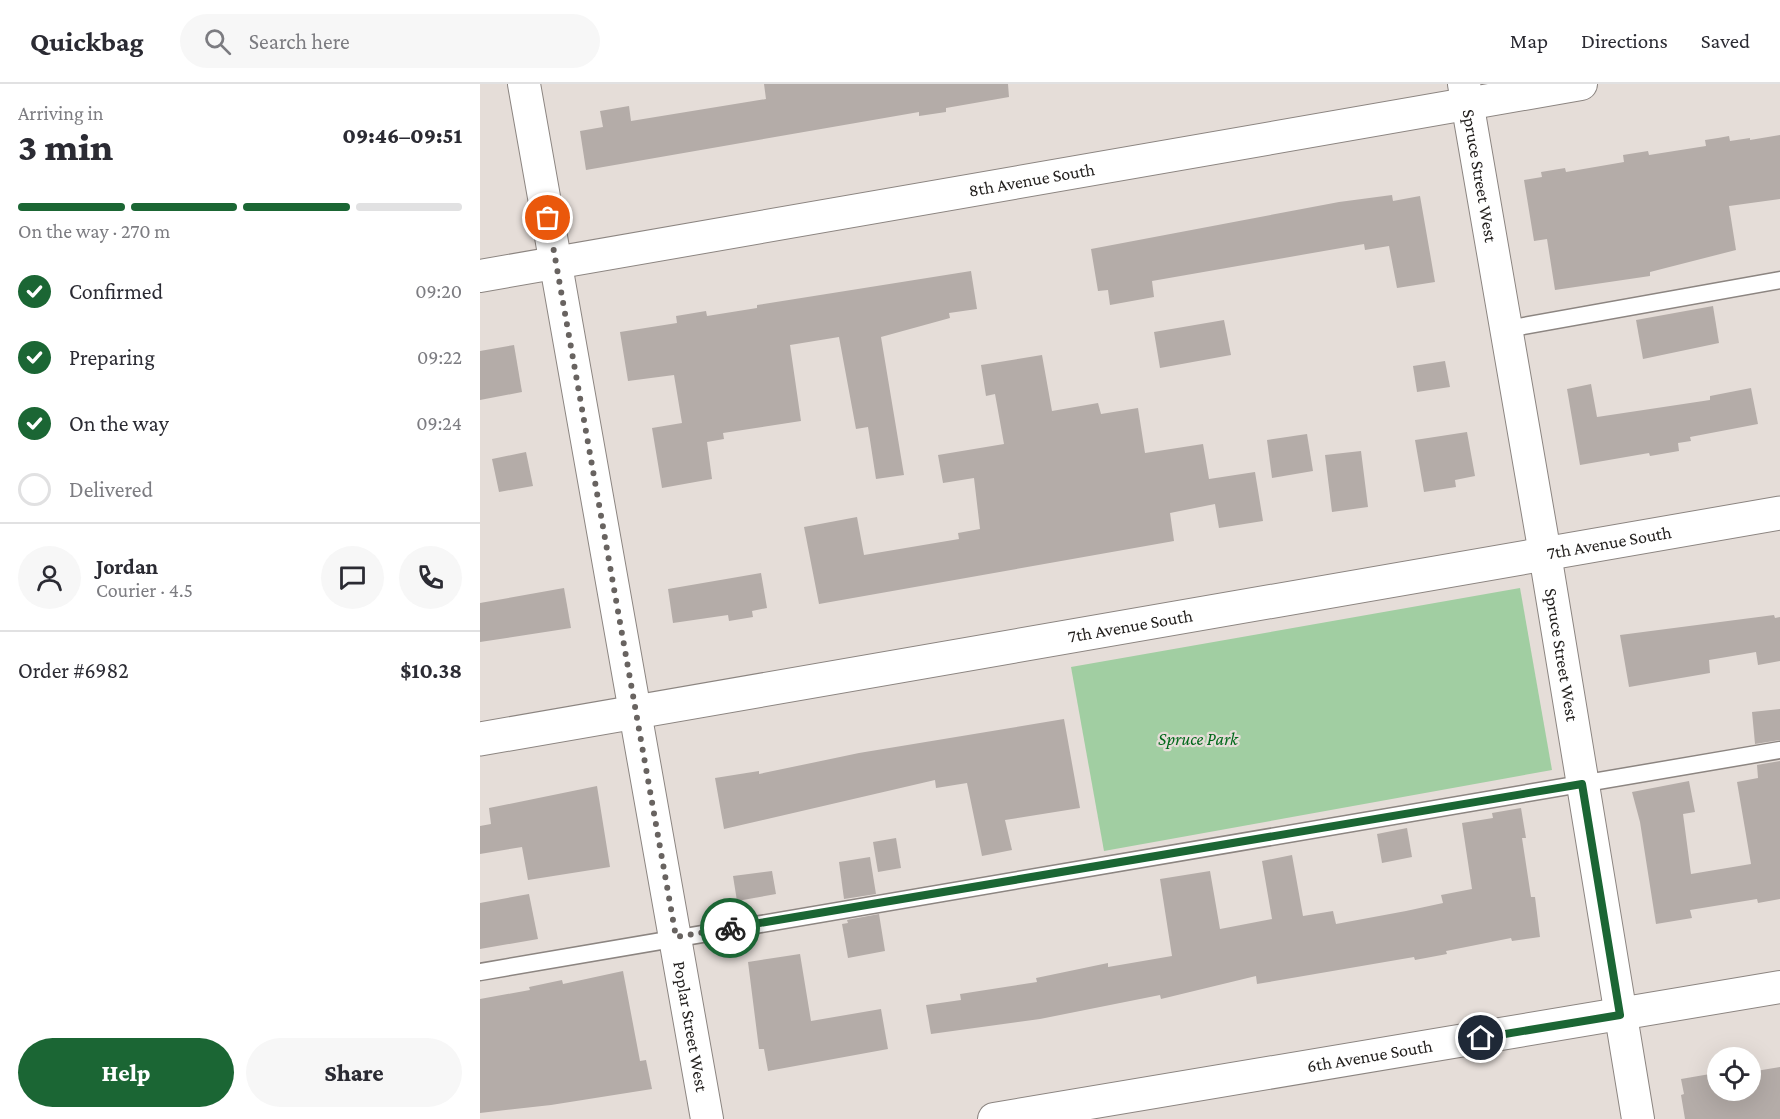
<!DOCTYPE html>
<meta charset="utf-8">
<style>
:root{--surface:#fff;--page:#f7f7f7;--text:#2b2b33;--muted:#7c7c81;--line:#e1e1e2;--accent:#1b6634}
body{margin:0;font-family:"Crimson Pro",serif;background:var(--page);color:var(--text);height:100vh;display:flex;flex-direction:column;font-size:22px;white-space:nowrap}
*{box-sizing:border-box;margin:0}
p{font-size:20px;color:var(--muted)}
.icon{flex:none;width:33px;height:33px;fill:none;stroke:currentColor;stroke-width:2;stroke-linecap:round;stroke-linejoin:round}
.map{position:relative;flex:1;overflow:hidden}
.panel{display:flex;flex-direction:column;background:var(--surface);width:480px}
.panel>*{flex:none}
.tools{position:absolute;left:1227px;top:963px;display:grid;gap:12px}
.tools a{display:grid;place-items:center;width:54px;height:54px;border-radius:50%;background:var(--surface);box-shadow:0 6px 24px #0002;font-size:30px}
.pin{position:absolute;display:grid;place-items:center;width:51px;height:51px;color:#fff;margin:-26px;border:3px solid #fff;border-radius:50%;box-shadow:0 2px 6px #0007}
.courier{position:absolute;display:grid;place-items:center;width:60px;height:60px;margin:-30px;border:4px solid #1b6634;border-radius:50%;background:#fff;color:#222;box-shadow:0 2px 8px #0007}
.headline em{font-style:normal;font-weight:800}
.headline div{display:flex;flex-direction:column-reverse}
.headline{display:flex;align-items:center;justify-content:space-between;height:102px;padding:0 18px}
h1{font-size:39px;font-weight:800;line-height:45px}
.bar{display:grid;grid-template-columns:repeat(4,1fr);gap:9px 6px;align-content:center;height:72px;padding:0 18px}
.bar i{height:8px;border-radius:4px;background:var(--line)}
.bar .current{background:var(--accent)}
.bar p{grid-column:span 4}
.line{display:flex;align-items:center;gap:15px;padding:0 18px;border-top:2px solid var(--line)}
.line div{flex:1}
.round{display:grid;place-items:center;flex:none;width:63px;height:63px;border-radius:32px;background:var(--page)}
ol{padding:0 18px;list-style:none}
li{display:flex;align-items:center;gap:18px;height:66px}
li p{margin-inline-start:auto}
li .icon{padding:6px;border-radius:50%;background:var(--accent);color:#fff;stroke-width:4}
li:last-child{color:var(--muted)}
li i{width:33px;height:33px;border:3px solid var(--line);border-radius:50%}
.button{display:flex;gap:12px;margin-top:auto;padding:12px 18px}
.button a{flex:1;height:69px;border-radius:36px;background:var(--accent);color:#fff;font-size:24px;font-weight:800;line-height:69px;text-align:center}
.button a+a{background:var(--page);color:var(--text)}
header{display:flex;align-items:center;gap:36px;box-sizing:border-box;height:84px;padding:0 30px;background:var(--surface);border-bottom:2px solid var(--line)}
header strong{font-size:28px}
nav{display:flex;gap:33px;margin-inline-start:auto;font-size:21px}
.search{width:420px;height:54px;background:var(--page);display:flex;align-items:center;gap:15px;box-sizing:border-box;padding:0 21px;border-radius:33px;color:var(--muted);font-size:22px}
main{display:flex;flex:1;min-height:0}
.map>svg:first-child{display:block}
.green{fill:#a1cea2}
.building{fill:#b4aca8}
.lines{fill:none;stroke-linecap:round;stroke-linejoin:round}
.service-casing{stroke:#8c8581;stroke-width:19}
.minor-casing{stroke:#8c8581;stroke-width:34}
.tertiary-casing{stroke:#8c8581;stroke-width:35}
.service{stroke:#fff;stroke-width:16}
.minor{stroke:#fff;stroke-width:32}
.tertiary{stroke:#fff;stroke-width:33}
.done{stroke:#686360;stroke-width:6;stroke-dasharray:0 10.8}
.route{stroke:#1b6634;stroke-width:8}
.labels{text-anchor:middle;stroke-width:4.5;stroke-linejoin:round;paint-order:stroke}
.street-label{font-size:18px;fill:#24211f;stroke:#e5ddd8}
.park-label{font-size:18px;font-style:italic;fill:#00681a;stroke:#e5ddd8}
</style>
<header>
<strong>Quickbag</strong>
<div class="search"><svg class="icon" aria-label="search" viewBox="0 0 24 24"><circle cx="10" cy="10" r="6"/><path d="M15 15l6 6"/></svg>Search here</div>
<nav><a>Map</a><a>Directions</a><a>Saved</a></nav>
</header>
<main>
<section class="panel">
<div class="headline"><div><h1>3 min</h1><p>Arriving in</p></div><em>09:46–09:51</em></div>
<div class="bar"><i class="current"></i><i class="current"></i><i class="current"></i><i></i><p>On the way · 270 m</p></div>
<ol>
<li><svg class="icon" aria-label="check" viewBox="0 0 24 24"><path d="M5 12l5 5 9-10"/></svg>Confirmed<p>09:20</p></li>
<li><svg class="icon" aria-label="check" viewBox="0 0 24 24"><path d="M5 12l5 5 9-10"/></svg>Preparing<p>09:22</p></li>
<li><svg class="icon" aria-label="check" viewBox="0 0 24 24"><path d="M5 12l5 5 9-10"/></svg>On the way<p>09:24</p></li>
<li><i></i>Delivered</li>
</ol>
<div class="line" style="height:108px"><a class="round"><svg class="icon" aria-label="person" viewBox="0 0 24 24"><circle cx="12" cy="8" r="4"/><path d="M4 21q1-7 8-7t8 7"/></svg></a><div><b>Jordan</b><p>Courier · 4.5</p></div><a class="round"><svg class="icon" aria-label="chat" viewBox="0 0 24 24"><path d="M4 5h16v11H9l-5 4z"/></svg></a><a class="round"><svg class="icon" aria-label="phone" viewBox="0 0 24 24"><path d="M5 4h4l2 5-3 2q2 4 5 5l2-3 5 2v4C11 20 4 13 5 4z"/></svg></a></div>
<div class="line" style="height:78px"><div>Order #6982</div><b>$10.38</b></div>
<div class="button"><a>Help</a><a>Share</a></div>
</section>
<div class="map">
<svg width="1300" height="1035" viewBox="0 0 1300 1035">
<rect width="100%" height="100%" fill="#e5ddd8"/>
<polygon class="green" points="1040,504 1072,686 624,767 591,583"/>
<g class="building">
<polygon points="284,0 528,0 529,13 466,24 466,28 439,32 439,28 106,86 100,47 123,43 120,27 149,22 151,37 286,15"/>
<polygon points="1300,51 1300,115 1249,122 1256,166 1170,188 1170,192 1075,206 1067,155 1054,157 1044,96 1062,93 1061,88 1085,84 1086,88 1144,78 1143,71 1168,67 1169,71 1226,62 1225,56 1238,54 1249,52 1250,57 1270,54 1270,56"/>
<polygon points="912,111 913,117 940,112 955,198 917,204 909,162 885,166 884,160 672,197 674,213 630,221 628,206 618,207 611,165 859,118"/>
<polygon points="491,187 497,225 469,229 470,234 401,253 424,391 396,395 388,343 376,345 359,253 310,261 321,337 243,349 244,355 227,358 232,395 182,404 172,344 202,339 194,291 148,297 140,248 197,239 196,232 226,227 227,232 277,224 277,221"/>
<polygon points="1233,222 1239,259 1163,275 1156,236"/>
<polygon points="744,236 751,271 680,284 674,248"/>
<polygon points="34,261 42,308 0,316 0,267"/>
<polygon points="562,271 572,327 618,319 621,330 658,324 665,369 723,360 729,395 775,388 783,437 739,444 735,420 690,429 694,457 339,520 324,443 377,433 384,471 479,455 478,449 500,445 494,394 463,399 458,371 524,360 515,310 506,312 501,281"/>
<polygon points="965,277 970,303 937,308 933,282"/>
<polygon points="1111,300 1117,333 1230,316 1230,312 1271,304 1278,340 1210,353 1211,357 1198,359 1199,367 1170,372 1169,369 1100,381 1087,305"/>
<polygon points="987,348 995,392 975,396 976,403 944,408 935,356"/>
<polygon points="827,350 833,387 792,394 787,356"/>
<polygon points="881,367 888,423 852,428 845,371"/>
<polygon points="46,368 53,402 19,408 12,375"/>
<polygon points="281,489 287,524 272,527 273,533 249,537 248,531 193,539 188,505"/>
<polygon points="84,504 91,544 0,558 0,519"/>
<polygon points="1294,531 1295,534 1300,533 1300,577 1278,581 1276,568 1229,576 1230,589 1149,603 1140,551"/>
<polygon points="1300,625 1300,656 1275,660 1272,628"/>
<polygon points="584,635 600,724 525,736 532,766 502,772 487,699 456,704 455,696 244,745 235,694 279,687 279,690 379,669"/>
<polygon points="1300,677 1300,815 1278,819 1277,815 1210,826 1212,834 1176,840 1160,738 1152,708 1209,697 1215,728 1203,730 1211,790 1271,780 1257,698 1278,694 1277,681"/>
<polygon points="117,702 130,783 48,796 42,763 0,770 0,742 11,740 9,724"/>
<polygon points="1041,724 1046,754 1042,754 1051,813 1055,813 1060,853 1032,857 1031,854 966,867 967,870 935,876 934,873 777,900 776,892 681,915 680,911 560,935 451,950 446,921 481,916 480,910 557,898 556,894 628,879 628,883 692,872 680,795 730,787 740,845 792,835 782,777 812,771 823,832 853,827 856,840 926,827 963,819 961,811 992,805 982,739 1013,734 1012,729"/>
<polygon points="927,744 932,773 902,779 897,750"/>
<polygon points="416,754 421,784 398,788 393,758"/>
<polygon points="390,773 396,810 364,815 359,778"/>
<polygon points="292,787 296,810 257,817 253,792"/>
<polygon points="49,810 58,855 0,865 0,819"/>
<polygon points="399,830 405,867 368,874 362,840 368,839 367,836"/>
<polygon points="320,870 331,937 401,925 408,965 288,987 284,965 279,965 268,878"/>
<polygon points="143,887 160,977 166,976 172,1005 71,1021 0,1029 0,915 50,906 49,903 82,896 83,900"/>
<polygon points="1300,983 1300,1035 1205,1035 1201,1011 1204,1010 1201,995 1230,990 1231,993 1238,992 1238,1006 1270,1006 1270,988"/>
</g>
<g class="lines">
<defs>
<g id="service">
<polyline points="1027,245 1300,196"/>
<polyline points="0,888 1300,666"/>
</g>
<g id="minor">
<path id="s1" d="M44,0L227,1035"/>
<path id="s2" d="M984,0L1065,470L1158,1035"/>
<path id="s3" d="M0,192L1101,0"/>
<path id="s4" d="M514,1035L1300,903"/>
</g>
<g id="tertiary">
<path id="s5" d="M0,655L1300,429"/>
</g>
</defs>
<use href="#service" class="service-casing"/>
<use href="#minor" class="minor-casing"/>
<use href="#tertiary" class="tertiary-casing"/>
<use href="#service" class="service"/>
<use href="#minor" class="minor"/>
<use href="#tertiary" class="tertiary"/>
</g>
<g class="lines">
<polyline class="done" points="68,134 196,853 250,844"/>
<polyline class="route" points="250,844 1102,700 1140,931 1001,954"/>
</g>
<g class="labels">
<g class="street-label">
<text dy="6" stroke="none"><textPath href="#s2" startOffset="93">Spruce Street West</textPath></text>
<text dy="6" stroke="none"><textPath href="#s3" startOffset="560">8th Avenue South</textPath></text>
<text dy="6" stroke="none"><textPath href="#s5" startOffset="1146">7th Avenue South</textPath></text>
<text dy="6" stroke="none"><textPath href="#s5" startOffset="660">7th Avenue South</textPath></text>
<text dy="6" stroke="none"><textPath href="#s2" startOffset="579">Spruce Street West</textPath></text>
<text dy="6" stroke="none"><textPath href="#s1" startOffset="957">Poplar Street West</textPath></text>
<text dy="6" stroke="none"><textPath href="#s4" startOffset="381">6th Avenue South</textPath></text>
</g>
<g class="park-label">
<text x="718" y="661">Spruce Park</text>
</g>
</g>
</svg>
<div class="tools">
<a><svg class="icon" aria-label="locate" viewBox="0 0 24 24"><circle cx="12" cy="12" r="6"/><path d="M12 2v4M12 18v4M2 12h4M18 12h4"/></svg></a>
</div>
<div class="pin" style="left:68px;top:134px;background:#ea580c"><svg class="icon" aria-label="bag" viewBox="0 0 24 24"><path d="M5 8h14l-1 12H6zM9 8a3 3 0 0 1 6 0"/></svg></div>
<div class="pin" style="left:1001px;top:954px;background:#1f2937"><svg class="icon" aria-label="home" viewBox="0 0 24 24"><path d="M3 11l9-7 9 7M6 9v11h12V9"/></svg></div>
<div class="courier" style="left:250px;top:844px"><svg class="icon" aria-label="bike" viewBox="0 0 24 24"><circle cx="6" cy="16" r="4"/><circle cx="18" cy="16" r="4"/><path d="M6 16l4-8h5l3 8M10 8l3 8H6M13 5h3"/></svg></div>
</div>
</main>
